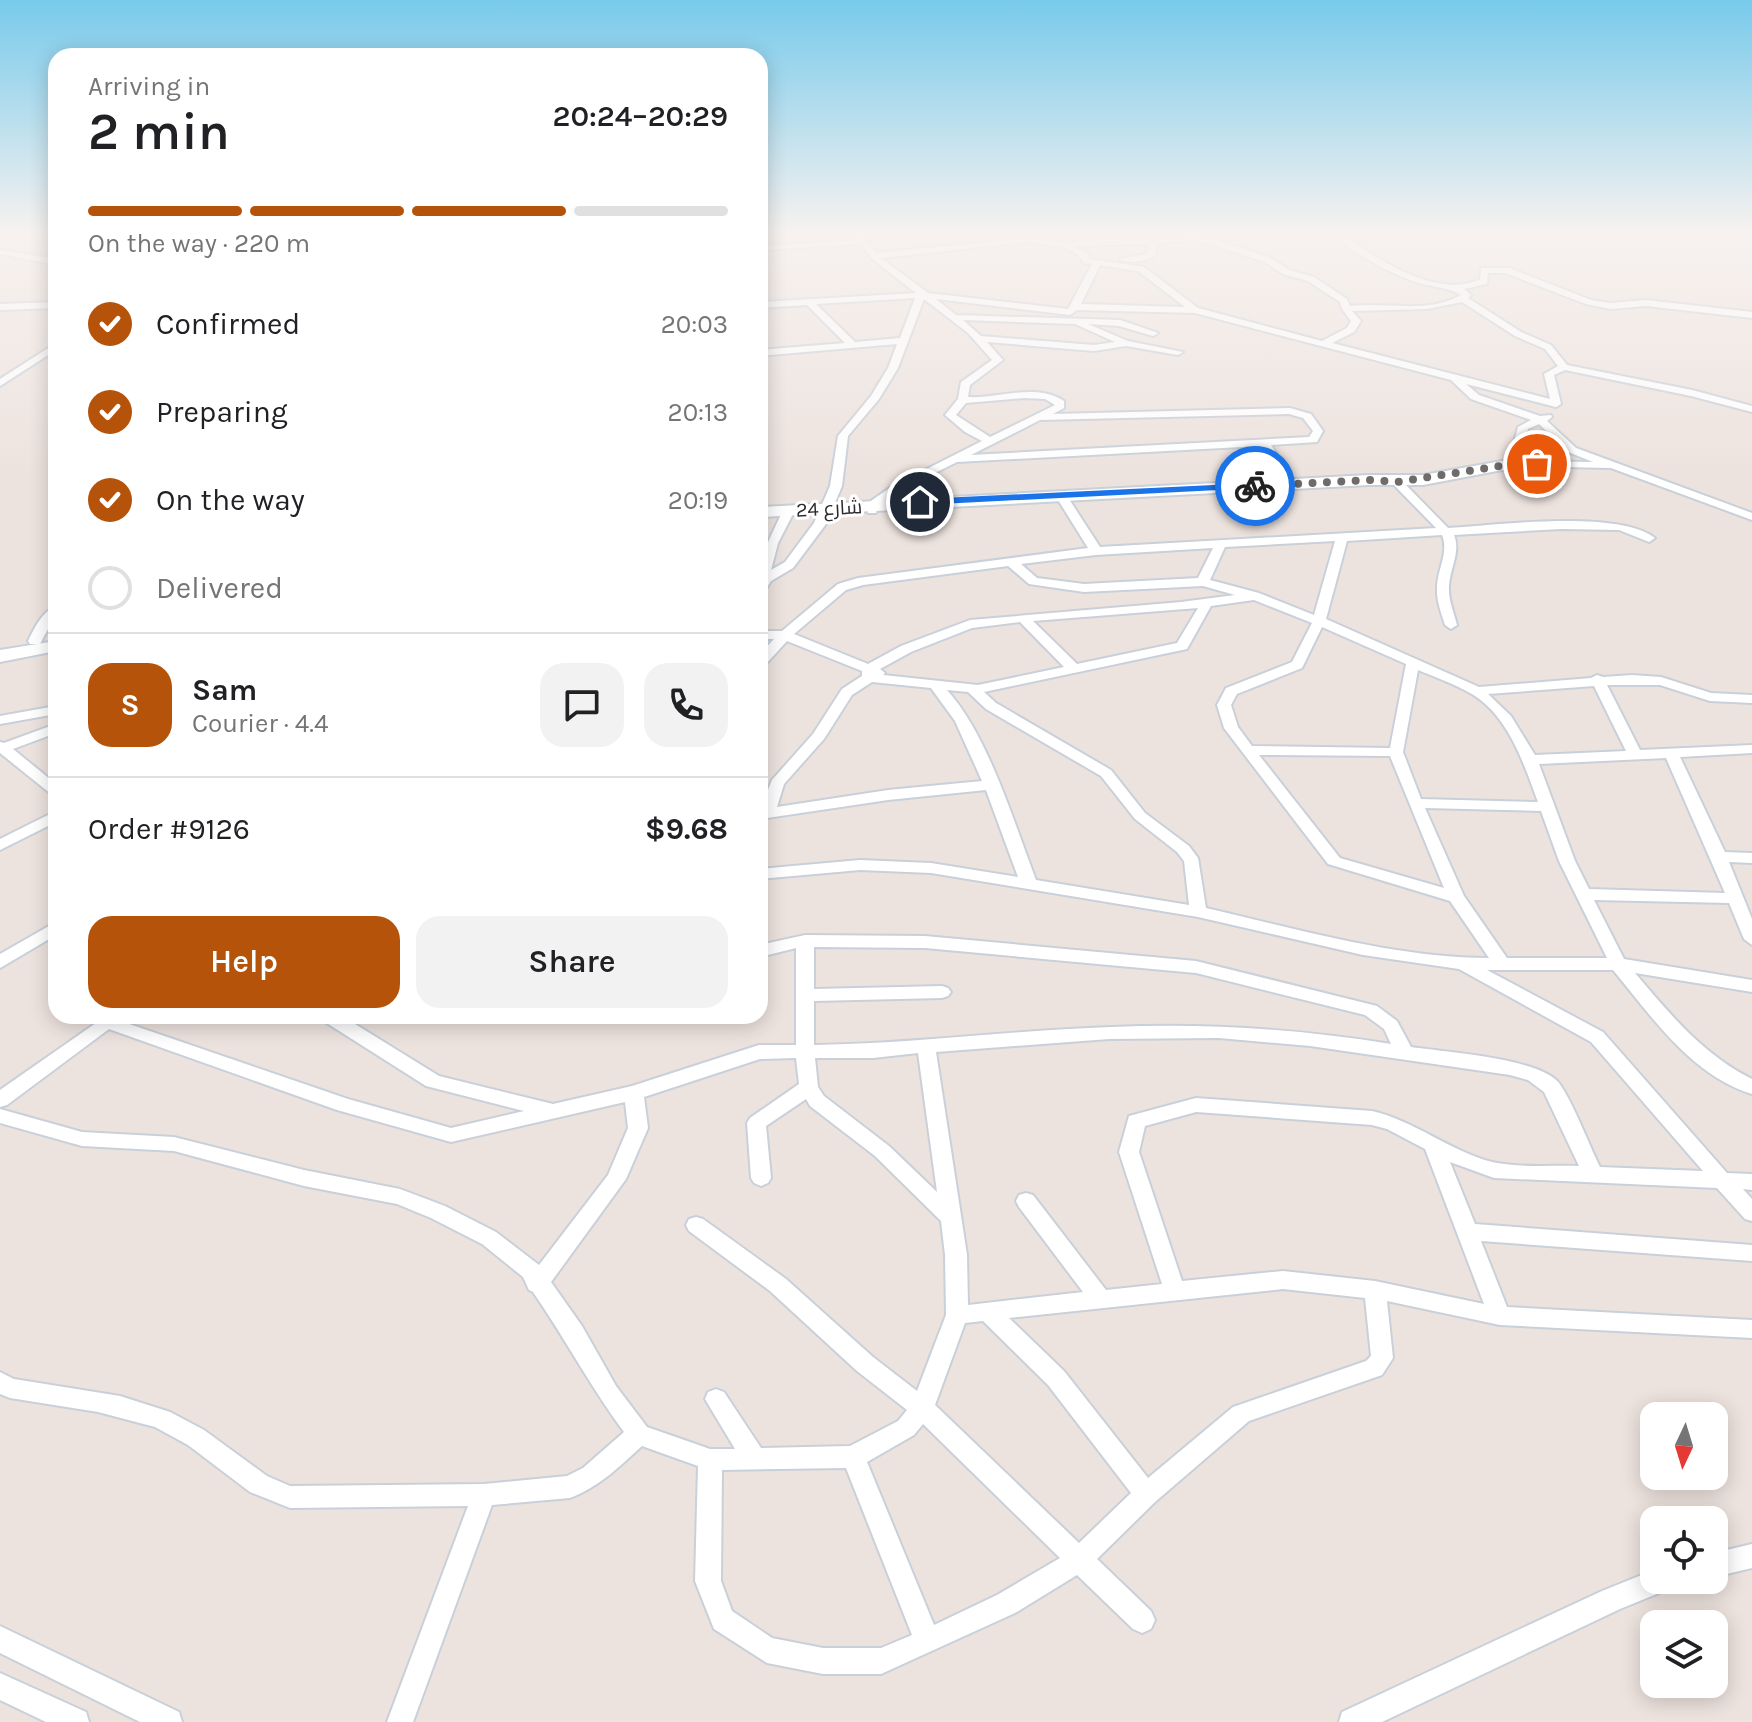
<!DOCTYPE html>
<meta charset="utf-8">
<style>
:root{--surface:#fff;--page:#f2f2f2;--text:#202124;--muted:#757577;--line:#e0e0e0;--accent:#b45309}
body{margin:0;font-family:Karla,Cairo,sans-serif;background:var(--page);color:var(--text);height:100vh;display:flex;flex-direction:column;font-size:30px;white-space:nowrap}
*{box-sizing:border-box;margin:0}
p{font-size:26px;color:var(--muted)}
.icon{flex:none;width:44px;height:44px;fill:none;stroke:currentColor;stroke-width:2;stroke-linecap:round;stroke-linejoin:round}
.map{position:relative;flex:1;overflow:hidden}
.details{position:absolute;left:48px;top:48px;width:720px;height:976px;display:flex;flex-direction:column;background:var(--surface);border-radius:24px;box-shadow:0 4px 20px #0003}
.details>*{flex:none}
.needle{width:52px;rotate:184deg}
.fabs{position:absolute;left:1640px;top:1402px;display:grid;gap:16px}
.fabs a{display:grid;place-items:center;width:88px;height:88px;border-radius:16px;background:var(--surface);box-shadow:0 4px 20px #0003;font-size:40px}
.pin{position:absolute;display:grid;place-items:center;width:68px;height:68px;color:#fff;margin:-34px;border:4px solid #fff;border-radius:50%;box-shadow:0 2px 8px #0007}
.courier{position:absolute;display:grid;place-items:center;width:80px;height:80px;margin:-40px;border:6px solid #1a73e8;border-radius:50%;background:#fff;color:#222;box-shadow:0 2px 10px #0007}
.head em{font-style:normal;font-weight:600}
.head div{display:flex;flex-direction:column-reverse}
.head{display:flex;align-items:center;justify-content:space-between;height:136px;padding:0 40px}
h1{font-size:52px;font-weight:600;line-height:60px}
.bar{display:grid;grid-template-columns:repeat(4,1fr);gap:12px 8px;align-content:center;height:96px;padding:0 40px}
.bar i{height:10px;border-radius:6px;background:var(--line)}
.bar .on{background:var(--accent)}
.bar p{grid-column:span 4}
.line{display:flex;align-items:center;gap:20px;padding:0 40px;border-top:2px solid var(--line)}
.line div{flex:1}
.round{display:grid;place-items:center;flex:none;width:84px;height:84px;border-radius:24px;background:var(--page)}
ol{padding:0 40px;list-style:none}
li{display:flex;align-items:center;gap:24px;height:88px}
li p{margin-inline-start:auto}
li .icon{padding:8px;border-radius:50%;background:var(--accent);color:#fff;stroke-width:4}
li:last-child{color:var(--muted)}
li i{width:44px;height:44px;border:4px solid var(--line);border-radius:50%}
.action{display:flex;gap:16px;margin-top:auto;padding:16px 40px}
.action a{flex:1;height:92px;border-radius:24px;background:var(--accent);color:#fff;font-size:32px;font-weight:600;line-height:92px;text-align:center}
.action a+a{background:var(--page);color:var(--text)}
.map>svg:first-child{display:block}
.lines{fill:none;stroke-linecap:round;stroke-linejoin:round}
.street-casing{stroke:#c9d0d9;stroke-width:4}
.secondary-casing{stroke:#c9d0d9;stroke-width:4}
.street{fill:#fff;fill-rule:evenodd}
.secondary{fill:#fff;fill-rule:evenodd}
.route{fill:#1a73e8}
.done{stroke:#6f6b6a;stroke-width:8;stroke-dasharray:0 14.4}
.labels{text-anchor:middle;stroke-width:6;stroke-linejoin:round;paint-order:stroke}
.far-street-label{font-size:20px;fill:#2b2b2b;stroke:#fff}
</style>
<div class="map">
<svg width="1752" height="1722" viewBox="0 0 1752 1722">
<rect width="100%" height="100%" fill="#ede3de"/>
<g class="lines">
<defs>
<g id="street">
<path d="M853,234H861L876,253L1027,238L1064,242L1197,234L1271,258L1289,270L1314,277L1347,299L1350,306C1385,302 1430,314 1461,295C1447,286 1429,287 1413,281C1385,271 1354,253 1331,234H1341C1374,256 1413,284 1455,285C1463,285 1472,282 1480,280L1481,268H1509L1591,300L1610,303L1646,300L1752,312V318L1646,306L1610,309L1586,304L1505,273H1488L1487,284L1464,289L1471,295L1468,298L1521,332L1551,345L1567,365L1692,390L1752,406V412L1691,396L1565,370L1554,375L1561,404L1556,407L1466,384L1479,395L1540,416L1551,415L1552,417L1547,421L1576,448L1752,513V520L1611,468L1509,466L1508,464L1518,427L1531,420L1471,399L1451,380L1195,313L1077,310L1070,315L936,299L956,315L1120,320L1158,333L1153,336L1119,326L1088,324L1128,341L1183,352L1178,355L1126,346L1094,351L987,342L1003,360L970,385L968,397C1000,399 1036,382 1064,401V408L1053,414L1290,408L1311,414L1323,431L1317,442L1271,445L1296,484L1290,487L1286,486L1260,446L957,462L899,491L878,506L876,513H868V503L891,487L982,441L965,432L945,415L958,399L961,382L992,360L968,333L924,299L898,368L879,399L848,436L842,486L826,524L793,568L771,581L764,592L760,593L763,553L783,510L789,507L795,510L778,543L771,570L785,562L814,523L830,486L838,436L871,396L888,368L897,344L760,356V350L845,343L807,305L760,308V302L916,293L871,258L861,244L760,250V246L857,240ZM1196,240L1265,262L1283,274L1308,281L1340,302L1342,309L1351,321L1347,328L1322,341L1198,308L1144,267L1090,259L1087,253L1073,246L1149,244L1147,254L1119,259C1128,264 1146,262 1155,255L1157,243ZM1027,242C1046,245 1074,244 1084,263L1092,264L1068,309L928,293L881,258ZM1100,265L1138,271L1185,307L1081,304ZM915,298L900,338L855,342L816,304ZM1462,302L1515,336L1545,349L1558,366L1544,374L1550,399L1332,343L1354,332L1361,321L1352,311L1427,309ZM963,320L1075,324L1115,342L1094,345L981,336ZM1024,398L1045,399L1055,405L990,437L956,415L966,403ZM1289,414L1303,418L1313,431L1309,437L971,455L1040,420ZM1539,424L1568,452L1593,462L1519,461L1528,429Z"/>
<polygon points="0,250 56,259 56,265 0,254"/>
<polygon points="56,302 56,308 0,310 0,304"/>
<polygon points="56,343 56,350 0,386 0,379"/>
<path d="M1397,479L1401,480L1448,528C1497,525 1618,509 1655,538L1649,542L1619,530L1561,529L1454,535C1461,552 1450,568 1449,586C1448,600 1454,612 1457,625L1451,629L1445,625C1441,612 1436,600 1437,586C1438,568 1449,552 1442,535L1347,541L1326,619L1479,687L1591,678L1597,675L1603,677L1632,675L1661,677L1711,693L1752,695V703L1710,701L1660,685H1607L1640,750L1752,745V753L1680,757L1725,852L1752,853V863L1729,862L1752,919V945L1744,939L1729,903L1594,900L1624,959L1752,980V992L1635,973C1669,1013 1703,1055 1752,1079V1094C1692,1076 1651,1016 1613,970H1487L1603,1032L1727,1173L1752,1174V1190L1743,1189L1752,1199V1221L1745,1219L1717,1188L1494,1178L1450,1162L1475,1224L1752,1245V1261L1481,1241L1507,1307L1752,1320V1338L1500,1325L1387,1301L1393,1358L1382,1375L1249,1421L1155,1502L1097,1559L1151,1611L1155,1620L1151,1629L1142,1633L1133,1629L1077,1575L1015,1613L881,1674H823L767,1663L714,1629L695,1581L698,1466L642,1446C620,1466 599,1487 570,1498L492,1505L413,1722H387L468,1506L290,1508L250,1492L188,1445L155,1427L98,1412L10,1398L0,1394V1372L14,1379L120,1396L170,1412L204,1430L267,1476L290,1486L484,1484L567,1476L583,1468L624,1432C591,1388 565,1338 533,1292L529,1290L523,1277L482,1244L431,1218L397,1204L304,1186L174,1151L82,1146L0,1123V1109L82,1132L174,1137L304,1170L400,1189L445,1206L496,1232L539,1265L608,1175L628,1128L625,1102L451,1142L337,1110L109,1029L7,1105L0,1107V1090L106,1016L348,1099L451,1128L524,1111L426,1086L322,1020L319,1016H342L439,1076L553,1104L632,1086L759,1045H796V948L760,957V945L805,935L925,936L1196,961L1377,1006L1397,1021L1411,1047C1444,1052 1540,1058 1559,1083C1574,1104 1588,1143 1600,1167L1703,1171L1591,1042L1459,969L1363,955L1198,917L931,873L860,870L760,879V869L860,860L931,863L1018,877L986,790L888,800L760,819V809L772,780L813,734L842,689L862,676V671L787,641L765,665L760,666V654L774,639H760V631H782L838,584L858,578L1088,548L1055,495L1061,492L1065,493L1100,547L1436,528L1393,484V480ZM1335,541L1314,615L1259,593L1210,580L1225,547ZM1213,548L1198,578L1084,584L1037,578L1021,564L1096,555ZM1008,566L1029,584L1084,592L1203,586L1235,595L1181,602L970,620L901,646L868,664L794,634L846,590L863,585ZM1254,600L1312,623L1292,662L1226,688L1217,705L1224,728L1328,864L1450,901L1489,958C1396,958 1297,929 1206,908L1198,858L1189,846L1145,813L1111,770L996,703L984,692L1187,649L1211,606ZM1198,608L1177,643L1077,664L1033,621ZM1020,622L1064,667L978,685L883,675L885,673L880,669L911,652L972,628ZM1322,627L1406,664L1390,748L1252,746L1238,727L1231,705L1237,694L1302,668ZM1418,670C1435,677 1454,684 1470,693C1508,714 1524,764 1538,802L1421,799L1403,752ZM872,682L931,688L955,721L982,781L888,790L777,807L784,784L824,739L852,695ZM1594,686L1626,751L1535,755L1511,716L1488,694ZM947,690L968,692L986,709L1101,776L1135,819L1177,852L1184,861L1189,905L1036,880C1014,823 988,735 947,690ZM1259,755L1390,756L1444,888L1340,858ZM1666,758L1725,893L1589,889L1575,861L1539,764ZM1425,808L1541,811L1559,861L1607,958H1507L1464,896ZM814,947L925,948L1196,973L1365,1015L1384,1029L1391,1044C1298,1029 1206,1023 1112,1027C1012,1030 914,1044 814,1045V1001L942,998L948,996L951,992L948,988L942,986L814,989ZM1219,1038L1310,1046L1510,1075L1528,1080L1544,1092L1579,1166C1552,1165 1519,1168 1492,1162C1450,1151 1415,1121 1372,1111L1196,1098L1129,1116L1119,1152L1162,1284L1106,1290L1033,1195L1026,1193L1019,1195L1016,1201L1019,1207L1083,1292L968,1305L967,1255L936,1052L1109,1039ZM918,1053L937,1192L889,1146L824,1096L818,1087L815,1058H873ZM796,1058L799,1084L750,1118L747,1123L751,1178L754,1183L761,1186L768,1183L771,1178L766,1126L806,1099L810,1106L875,1156L941,1221L945,1255L946,1315L917,1391L873,1357L786,1279L703,1219L696,1217L689,1219L686,1225L689,1231L770,1291L857,1371L907,1410L898,1421L850,1446L761,1448L724,1392L716,1389L708,1392L705,1399L735,1449H710L647,1427L616,1386L582,1326L551,1282L626,1179L648,1128L644,1097L760,1059ZM1196,1112L1372,1125L1387,1129L1425,1149L1484,1304L1375,1281L1283,1271L1182,1281L1139,1152L1145,1126ZM1283,1289L1365,1298L1371,1356L1366,1361L1233,1407L1148,1478L1064,1371L1009,1318ZM983,1321L1048,1385L1131,1493L1079,1543L935,1405L965,1323ZM923,1424L1060,1558L997,1595L934,1625L867,1462L914,1435ZM846,1468L912,1635L881,1648H823L772,1638L732,1611L721,1581L722,1470Z"/>
<path d="M56,606V618C49,626 45,635 40,644H30L28,641C35,627 42,612 56,606Z"/>
<polygon points="56,706 56,714 0,724 0,716"/>
<polygon points="56,724 56,733 13,749 56,784 56,796 51,794 0,753 0,742 4,743"/>
<polygon points="56,811 56,822 0,850 0,839"/>
<polygon points="56,922 56,935 0,968 0,954"/>
<polygon points="1752,1544 1752,1568 1714,1577 1714,1553"/>
<polygon points="1654,1570 1654,1580 1673,1580 1669,1589 1620,1609 1382,1722 1339,1722 1342,1712 1602,1591"/>
<polygon points="0,1626 179,1712 182,1722 140,1722 0,1653"/>
<polygon points="0,1673 86,1712 89,1722 46,1722 0,1700"/>
</g>
<g id="secondary">
<polygon points="1513,459 1518,461 1518,467 1423,485 1369,485 760,517 760,507 1369,475 1423,475"/>
<polygon points="56,641 56,651 0,662 0,650"/>
</g>
</defs>
<use href="#street" class="street-casing"/>
<use href="#secondary" class="secondary-casing"/>
<use href="#street" class="street"/>
<use href="#secondary" class="secondary"/>
</g>
<linearGradient id="sky" x2="0" y2="1"><stop stop-color="#78caeb"/><stop offset="0.49" stop-color="#f7f2f0"/><stop offset="1" stop-color="#f7f2f0" stop-opacity="0"/></linearGradient>
<rect width="1752" height="475" fill="url(#sky)"/>
<polygon class="route" points="1255,483 1258,488 920,505 916,502 920,499"/>
<g class="lines">
<polyline class="done" points="1255,486 1369,480 1397,482 1513,464 1537,464"/>
</g>
<g class="labels">
<g class="far-street-label">
<text transform="translate(829 508) rotate(-3)" y="7">شارع 24</text>
</g>
</g>
</svg>
<div class="fabs">
<a><svg class="needle" viewBox="-14 -14 28 28"><path d="M0-13l5 13h-10z" fill="#e53935"/><path d="M0 13l5-13h-10z" fill="#757577"/></svg></a>
<a><svg class="icon" aria-label="locate" viewBox="0 0 24 24"><circle cx="12" cy="12" r="6"/><path d="M12 2v4M12 18v4M2 12h4M18 12h4"/></svg></a>
<a><svg class="icon" aria-label="layers" viewBox="0 0 24 24"><path d="M12 4l9 5-9 5-9-5zM3 14l9 5 9-5"/></svg></a>
</div>
<div class="pin" style="left:1537px;top:464px;background:#ea580c"><svg class="icon" aria-label="bag" viewBox="0 0 24 24"><path d="M5 8h14l-1 12H6zM9 8a3 3 0 0 1 6 0"/></svg></div>
<div class="pin" style="left:920px;top:502px;background:#1f2937"><svg class="icon" aria-label="home" viewBox="0 0 24 24"><path d="M3 11l9-7 9 7M6 9v11h12V9"/></svg></div>
<div class="courier" style="left:1255px;top:486px"><svg class="icon" aria-label="bike" viewBox="0 0 24 24"><circle cx="6" cy="16" r="4"/><circle cx="18" cy="16" r="4"/><path d="M6 16l4-8h5l3 8M10 8l3 8H6M13 5h3"/></svg></div>
<section class="details">
<div class="head"><div><h1>2 min</h1><p>Arriving in</p></div><em>20:24–20:29</em></div>
<div class="bar"><i class="on"></i><i class="on"></i><i class="on"></i><i></i><p>On the way · 220 m</p></div>
<ol>
<li><svg class="icon" aria-label="check" viewBox="0 0 24 24"><path d="M5 12l5 5 9-10"/></svg>Confirmed<p>20:03</p></li>
<li><svg class="icon" aria-label="check" viewBox="0 0 24 24"><path d="M5 12l5 5 9-10"/></svg>Preparing<p>20:13</p></li>
<li><svg class="icon" aria-label="check" viewBox="0 0 24 24"><path d="M5 12l5 5 9-10"/></svg>On the way<p>20:19</p></li>
<li><i></i>Delivered</li>
</ol>
<div class="line" style="height:144px"><b class="round" style="background:var(--accent);color:#fff">S</b><div><b>Sam</b><p>Courier · 4.4</p></div><a class="round"><svg class="icon" aria-label="chat" viewBox="0 0 24 24"><path d="M4 5h16v11H9l-5 4z"/></svg></a><a class="round"><svg class="icon" aria-label="phone" viewBox="0 0 24 24"><path d="M5 4h4l2 5-3 2q2 4 5 5l2-3 5 2v4C11 20 4 13 5 4z"/></svg></a></div>
<div class="line" style="height:104px"><div>Order #9126</div><b>$9.68</b></div>
<div class="action"><a>Help</a><a>Share</a></div>
</section>
</div>
